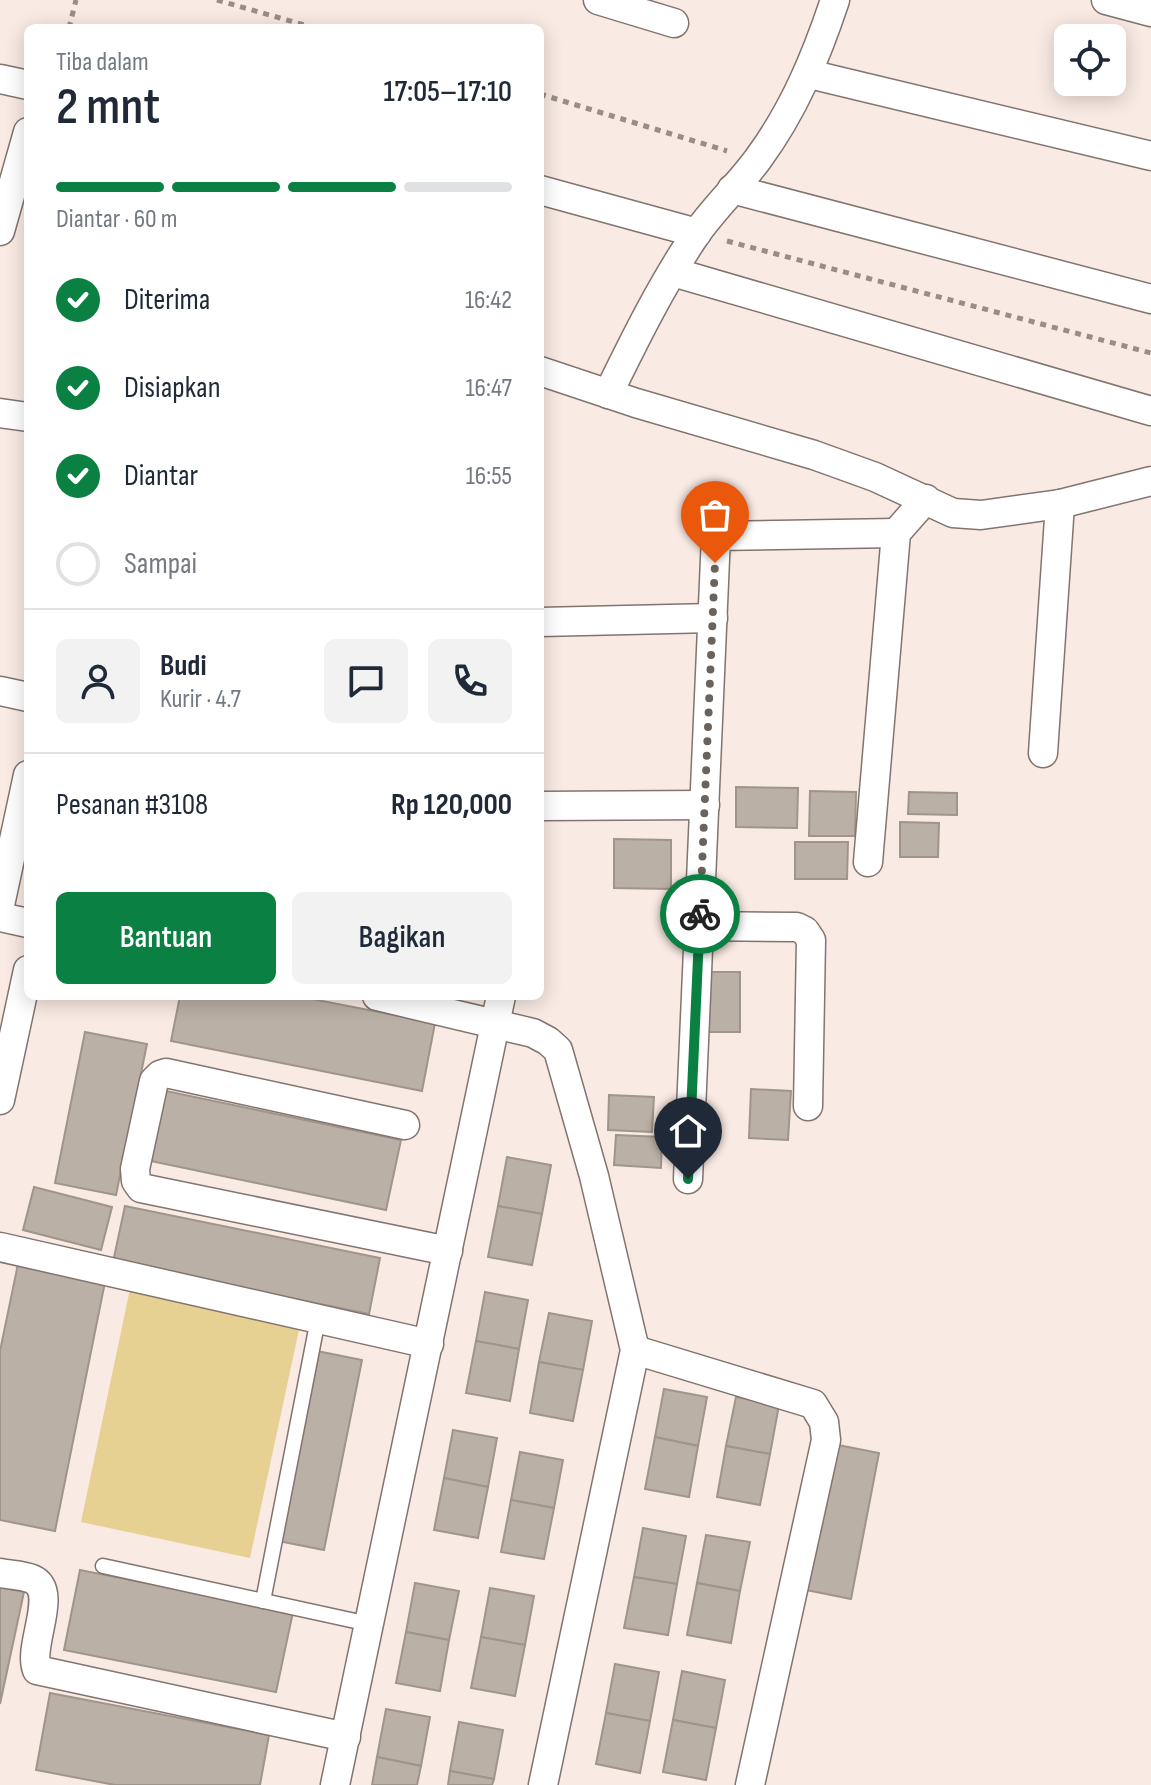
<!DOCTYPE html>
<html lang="id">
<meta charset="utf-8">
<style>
:root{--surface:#fff;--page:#f2f2f3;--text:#1f2937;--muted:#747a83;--line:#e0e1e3;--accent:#0b8043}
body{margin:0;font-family:"Sofia Sans Condensed",sans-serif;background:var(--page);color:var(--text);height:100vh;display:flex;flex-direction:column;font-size:30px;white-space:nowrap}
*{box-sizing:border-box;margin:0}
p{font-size:26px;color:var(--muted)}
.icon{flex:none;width:44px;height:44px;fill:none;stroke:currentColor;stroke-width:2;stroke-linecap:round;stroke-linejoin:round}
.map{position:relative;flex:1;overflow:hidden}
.details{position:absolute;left:24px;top:24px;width:520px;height:976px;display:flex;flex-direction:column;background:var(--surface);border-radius:12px;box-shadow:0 4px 20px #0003}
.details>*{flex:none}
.buttons{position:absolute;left:1054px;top:24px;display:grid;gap:16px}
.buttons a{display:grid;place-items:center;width:72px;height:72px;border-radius:12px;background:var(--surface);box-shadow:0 4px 20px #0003;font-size:40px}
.pin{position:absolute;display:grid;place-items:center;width:68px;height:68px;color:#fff;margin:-82px -34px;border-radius:50% 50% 50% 0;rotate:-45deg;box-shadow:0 0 8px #0007}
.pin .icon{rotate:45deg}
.courier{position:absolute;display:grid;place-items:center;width:80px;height:80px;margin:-40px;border:6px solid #0b8043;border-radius:50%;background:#fff;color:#222;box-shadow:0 2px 10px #0007}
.summary em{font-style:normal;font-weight:600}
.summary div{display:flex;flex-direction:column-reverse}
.summary{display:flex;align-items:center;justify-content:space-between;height:136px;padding:0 32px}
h1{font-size:52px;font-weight:600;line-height:60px}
.bar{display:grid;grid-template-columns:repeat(4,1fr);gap:12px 8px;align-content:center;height:96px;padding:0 32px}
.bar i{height:10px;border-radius:6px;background:var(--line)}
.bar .selected{background:var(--accent)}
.bar p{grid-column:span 4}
.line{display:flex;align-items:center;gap:20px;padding:0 32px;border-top:2px solid var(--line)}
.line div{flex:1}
.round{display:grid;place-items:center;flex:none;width:84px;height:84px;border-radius:12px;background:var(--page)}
ol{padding:0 32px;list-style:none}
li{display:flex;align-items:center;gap:24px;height:88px}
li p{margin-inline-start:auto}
li .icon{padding:8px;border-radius:50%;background:var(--accent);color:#fff;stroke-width:4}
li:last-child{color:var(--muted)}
li i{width:44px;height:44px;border:4px solid var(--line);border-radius:50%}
.primary-button{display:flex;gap:16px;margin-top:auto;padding:16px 32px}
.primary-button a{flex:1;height:92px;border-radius:12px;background:var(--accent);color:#fff;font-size:32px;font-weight:600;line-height:92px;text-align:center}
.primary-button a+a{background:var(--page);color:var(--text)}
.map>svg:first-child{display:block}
.green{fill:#e6d092}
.building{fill:#bab0a5;stroke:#9f958a;stroke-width:2}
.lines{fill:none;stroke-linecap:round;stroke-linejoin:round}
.service-casing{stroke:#82746e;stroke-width:17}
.minor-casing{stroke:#82746e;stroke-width:31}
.path{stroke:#988d88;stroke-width:5;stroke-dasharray:6 6;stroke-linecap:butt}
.service{stroke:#fff;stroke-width:14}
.minor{stroke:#fff;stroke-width:28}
.done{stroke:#6a625d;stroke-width:8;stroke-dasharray:0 14.4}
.route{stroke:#0b8043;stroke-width:10}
</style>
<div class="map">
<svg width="1151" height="1785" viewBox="0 0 1151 1785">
<rect width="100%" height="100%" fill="#f9eae3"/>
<polygon class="green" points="130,1289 300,1325 250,1558 81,1522"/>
<g class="building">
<polygon points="736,787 798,788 797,828 736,827"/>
<polygon points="810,791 856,792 855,836 809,836"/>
<polygon points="909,792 957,793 957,815 908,814"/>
<polygon points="900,822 939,823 938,857 900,857"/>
<polygon points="614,839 671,840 671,889 614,888"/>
<polygon points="795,842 848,842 847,879 795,879"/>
<rect x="708" y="972" width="32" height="60"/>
<polygon points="180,996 297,996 435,1023 422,1091 171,1041"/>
<polygon points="85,1032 147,1044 116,1195 55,1183"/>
<polygon points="751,1089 791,1091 788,1140 749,1138"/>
<polygon points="161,1090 401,1140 386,1210 146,1160"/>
<polygon points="609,1095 654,1097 652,1132 608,1130"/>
<polygon points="616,1135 662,1137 661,1168 614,1165"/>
<polygon points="507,1157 551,1165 542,1214 498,1206"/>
<polygon points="34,1187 112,1207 101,1250 23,1230"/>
<polygon points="125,1206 380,1258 369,1314 113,1262"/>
<polygon points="498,1206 542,1214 532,1265 488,1257"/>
<polygon points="18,1264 105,1282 55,1531 0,1520 0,1351"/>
<polygon points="485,1292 528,1300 519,1349 476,1341"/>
<polygon points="549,1313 592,1321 583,1370 539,1362"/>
<polygon points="476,1341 519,1349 510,1401 466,1393"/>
<polygon points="317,1351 362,1360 324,1550 278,1541"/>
<polygon points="539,1362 583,1370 573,1421 530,1413"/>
<polygon points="664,1389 707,1397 698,1446 655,1437"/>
<polygon points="736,1397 779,1405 770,1454 726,1446"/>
<polygon points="453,1430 497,1438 488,1487 444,1478"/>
<polygon points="655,1437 698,1446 689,1497 645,1489"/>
<polygon points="833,1444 879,1453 851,1599 806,1590"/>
<polygon points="726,1446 770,1454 760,1505 717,1497"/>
<polygon points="520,1452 563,1460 554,1508 511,1500"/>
<polygon points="444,1478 488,1487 478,1538 434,1530"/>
<polygon points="511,1500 554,1508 544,1559 501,1552"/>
<polygon points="643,1528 686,1536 677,1584 634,1577"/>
<polygon points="706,1535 750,1542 740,1591 697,1583"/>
<polygon points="80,1570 293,1612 276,1692 64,1650"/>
<polygon points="634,1577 677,1584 668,1635 624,1628"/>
<polygon points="415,1583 459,1591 449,1640 406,1632"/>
<polygon points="697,1583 740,1591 731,1643 687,1635"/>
<polygon points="0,1587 24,1592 0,1704"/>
<polygon points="490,1588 534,1596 525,1645 481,1637"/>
<polygon points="406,1632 449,1640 440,1691 396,1683"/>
<polygon points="481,1637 525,1645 515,1696 471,1688"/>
<polygon points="615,1664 659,1672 650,1721 606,1713"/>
<polygon points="682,1671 725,1680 716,1728 673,1720"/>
<polygon points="50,1693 269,1735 260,1785 115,1785 36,1770"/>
<polygon points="386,1709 430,1717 421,1766 377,1757"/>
<polygon points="606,1713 650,1721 640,1773 596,1764"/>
<polygon points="673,1720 716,1728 706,1780 663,1772"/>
<polygon points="459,1722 503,1730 494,1779 450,1771"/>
<polygon points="377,1757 421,1766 417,1785 372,1785"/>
<polygon points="450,1771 494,1779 492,1785 448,1785"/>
</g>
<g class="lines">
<defs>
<g id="service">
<polyline points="103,1566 369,1624"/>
<polyline points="263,1601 318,1319"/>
</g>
<g id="minor">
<polyline points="598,0 674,23"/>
<polyline points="1106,0 1151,12"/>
<polyline points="809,74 1151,156"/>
<polyline points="0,79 28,85"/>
<polyline points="732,189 1151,299"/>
<polyline points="540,190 697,233"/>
<polyline points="0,231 28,132"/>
<polyline points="673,272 1151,411"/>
<polyline points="540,371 636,403 814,455 875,477 953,513 981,515 1060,504 1151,481"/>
<path d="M608,394C635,339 662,284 696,234C715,207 739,185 758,159C794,110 816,57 835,0"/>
<polyline points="0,413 28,417"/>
<polyline points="540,622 713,618"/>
<polyline points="0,691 28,697"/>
<polyline points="1043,753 1060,504"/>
<polyline points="540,806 705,805"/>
<polyline points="868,862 896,533 926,499"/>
<polyline points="0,905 28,775"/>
<polyline points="0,917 28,923"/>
<polyline points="699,926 797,927 805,931 811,940 808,1106"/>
<polyline points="377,996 533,1033 548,1041 558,1050 594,1176 635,1350 543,1785"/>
<polyline points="0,1100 28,970"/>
<polyline points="405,1125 166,1073 160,1075 154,1081 135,1169 136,1181 141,1188 448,1251"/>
<polyline points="688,1179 716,536 896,533"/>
<polyline points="0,1247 429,1344"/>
<polyline points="635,1350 813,1404 824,1422 826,1440 750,1785"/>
<path d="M0,1573C10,1575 23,1575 32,1579C60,1591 27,1646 37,1670L346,1737"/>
<polyline points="335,1785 501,996"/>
</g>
</defs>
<use href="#service" class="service-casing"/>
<use href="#minor" class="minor-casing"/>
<g class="path">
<polyline points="217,0 315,28"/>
<polyline points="69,28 76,0"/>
<polyline points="540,94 727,151"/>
<polyline points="727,241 1151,353"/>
</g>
<use href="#service" class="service"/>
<use href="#minor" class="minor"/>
</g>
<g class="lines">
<polyline class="done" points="700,914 715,563"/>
<polyline class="route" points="688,1179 700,914"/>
</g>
</svg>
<div class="buttons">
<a><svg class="icon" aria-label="locate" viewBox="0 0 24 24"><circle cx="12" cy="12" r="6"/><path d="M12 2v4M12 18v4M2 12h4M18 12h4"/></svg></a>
</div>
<div class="pin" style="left:715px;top:563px;background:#ea580c"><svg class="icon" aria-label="bag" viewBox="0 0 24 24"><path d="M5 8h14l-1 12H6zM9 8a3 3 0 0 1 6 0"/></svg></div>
<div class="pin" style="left:688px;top:1179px;background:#1f2937"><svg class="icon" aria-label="home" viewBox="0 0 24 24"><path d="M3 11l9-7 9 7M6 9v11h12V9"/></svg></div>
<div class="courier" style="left:700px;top:914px"><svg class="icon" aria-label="bike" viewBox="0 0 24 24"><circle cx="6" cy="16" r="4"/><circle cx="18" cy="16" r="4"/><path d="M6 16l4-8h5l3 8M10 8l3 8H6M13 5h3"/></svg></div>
<section class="details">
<div class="summary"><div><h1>2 mnt</h1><p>Tiba dalam</p></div><em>17:05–17:10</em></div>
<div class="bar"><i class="selected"></i><i class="selected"></i><i class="selected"></i><i></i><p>Diantar · 60 m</p></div>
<ol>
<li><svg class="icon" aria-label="check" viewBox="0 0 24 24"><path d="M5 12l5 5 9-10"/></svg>Diterima<p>16:42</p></li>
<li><svg class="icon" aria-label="check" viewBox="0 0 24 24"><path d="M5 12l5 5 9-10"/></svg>Disiapkan<p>16:47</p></li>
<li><svg class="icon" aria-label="check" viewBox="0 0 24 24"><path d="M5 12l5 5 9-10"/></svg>Diantar<p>16:55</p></li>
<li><i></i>Sampai</li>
</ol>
<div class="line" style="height:144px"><a class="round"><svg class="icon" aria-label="person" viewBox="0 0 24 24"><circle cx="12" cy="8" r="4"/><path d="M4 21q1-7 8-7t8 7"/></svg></a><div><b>Budi</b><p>Kurir · 4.7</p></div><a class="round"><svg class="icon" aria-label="chat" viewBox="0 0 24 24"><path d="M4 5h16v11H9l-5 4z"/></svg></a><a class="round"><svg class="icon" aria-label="phone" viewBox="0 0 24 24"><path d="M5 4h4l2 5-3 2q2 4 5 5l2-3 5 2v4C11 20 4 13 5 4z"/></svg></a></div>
<div class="line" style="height:104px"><div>Pesanan #3108</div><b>Rp 120,000</b></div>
<div class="primary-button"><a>Bantuan</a><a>Bagikan</a></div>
</section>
</div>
